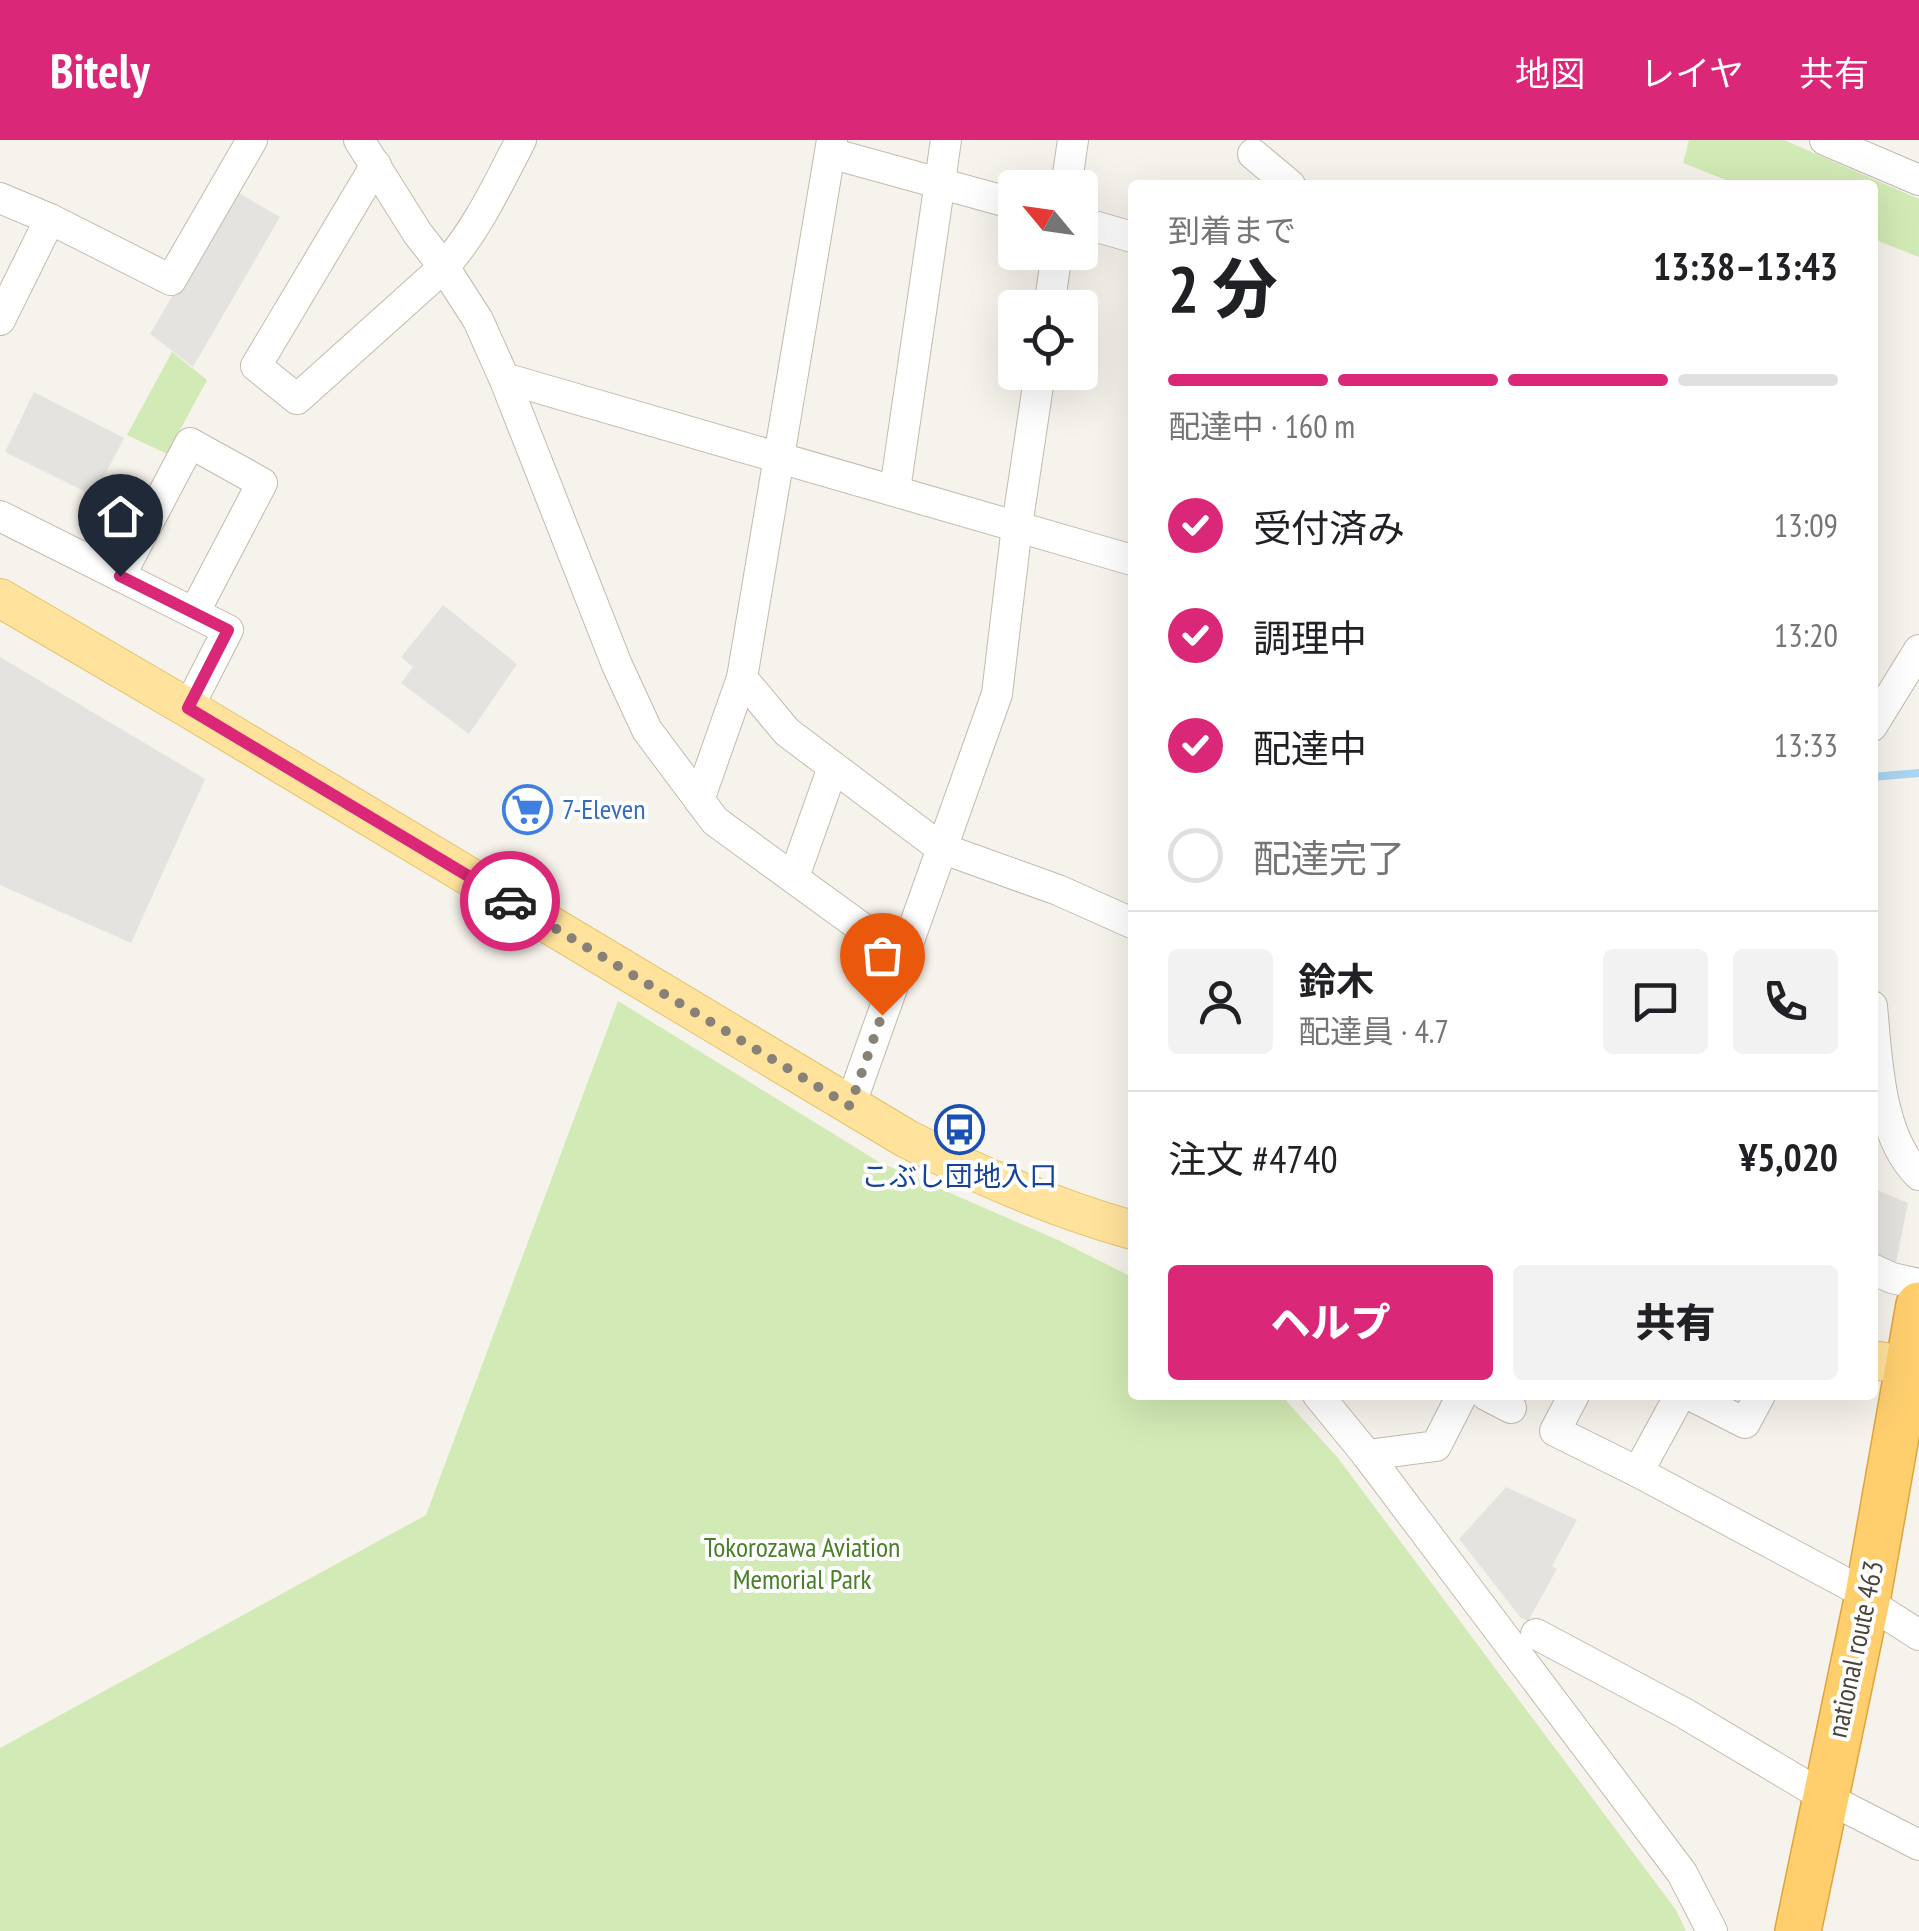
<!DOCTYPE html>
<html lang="ja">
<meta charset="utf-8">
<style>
:root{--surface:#fff;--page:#f2f2f2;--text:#202124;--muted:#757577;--line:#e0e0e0;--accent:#db2777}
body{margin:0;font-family:"PT Sans Narrow","Noto Sans JP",sans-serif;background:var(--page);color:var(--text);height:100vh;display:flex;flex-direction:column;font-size:38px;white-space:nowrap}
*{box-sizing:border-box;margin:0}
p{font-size:32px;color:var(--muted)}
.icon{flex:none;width:55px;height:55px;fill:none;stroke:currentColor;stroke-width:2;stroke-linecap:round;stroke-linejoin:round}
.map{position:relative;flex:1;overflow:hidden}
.sheet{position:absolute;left:1128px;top:40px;width:750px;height:1220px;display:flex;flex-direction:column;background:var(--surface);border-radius:10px;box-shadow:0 10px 40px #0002}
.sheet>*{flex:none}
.needle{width:65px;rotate:299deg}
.tools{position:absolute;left:998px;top:30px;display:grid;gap:20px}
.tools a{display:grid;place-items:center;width:100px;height:100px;border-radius:10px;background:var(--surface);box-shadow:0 10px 40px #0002;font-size:50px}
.pin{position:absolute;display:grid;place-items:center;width:85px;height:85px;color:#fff;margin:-102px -42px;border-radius:50% 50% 50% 0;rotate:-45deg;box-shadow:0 0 10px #0007}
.pin .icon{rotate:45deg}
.courier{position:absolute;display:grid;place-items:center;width:100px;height:100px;margin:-50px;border:8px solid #db2777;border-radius:50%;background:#fff;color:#222;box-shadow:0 2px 12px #0007}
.headline em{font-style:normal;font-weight:800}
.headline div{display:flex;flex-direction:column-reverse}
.headline{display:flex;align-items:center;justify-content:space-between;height:170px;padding:0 40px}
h1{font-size:65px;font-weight:800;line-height:75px}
.bar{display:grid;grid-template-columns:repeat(4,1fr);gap:15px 10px;align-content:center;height:120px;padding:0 40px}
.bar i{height:12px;border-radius:8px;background:var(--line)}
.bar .active{background:var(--accent)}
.bar p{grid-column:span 4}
.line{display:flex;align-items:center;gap:25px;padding:0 40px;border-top:2px solid var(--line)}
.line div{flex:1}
.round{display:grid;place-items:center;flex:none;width:105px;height:105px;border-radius:10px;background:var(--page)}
ol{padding:0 40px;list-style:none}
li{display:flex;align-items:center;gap:30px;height:110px}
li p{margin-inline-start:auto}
li .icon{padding:10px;border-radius:50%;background:var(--accent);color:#fff;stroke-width:4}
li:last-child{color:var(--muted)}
li i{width:55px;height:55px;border:5px solid var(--line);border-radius:50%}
.primary-button{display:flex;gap:20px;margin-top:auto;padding:20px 40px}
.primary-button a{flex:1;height:115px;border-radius:10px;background:var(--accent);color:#fff;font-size:40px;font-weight:800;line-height:115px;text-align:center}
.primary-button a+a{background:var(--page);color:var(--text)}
header{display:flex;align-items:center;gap:60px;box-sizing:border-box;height:140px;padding:0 50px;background:var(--accent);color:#fff}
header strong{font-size:48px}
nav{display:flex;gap:55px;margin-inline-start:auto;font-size:35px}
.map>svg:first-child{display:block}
.green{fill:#d2eab5}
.parking{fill:#e5e3e0}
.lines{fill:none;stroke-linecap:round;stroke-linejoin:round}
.stream{stroke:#a9d4f2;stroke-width:8}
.minor-casing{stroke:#c2bbae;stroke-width:32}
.major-casing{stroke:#e6c16a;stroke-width:40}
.highway-casing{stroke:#e0a43c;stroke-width:48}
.minor{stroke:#fff;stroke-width:30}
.major{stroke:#ffe39c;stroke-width:38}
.highway{stroke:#ffcf6e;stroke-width:45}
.done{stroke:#878178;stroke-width:10;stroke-dasharray:0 18}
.route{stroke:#db2777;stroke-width:12}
.labels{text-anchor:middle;stroke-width:8;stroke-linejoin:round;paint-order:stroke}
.shop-label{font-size:28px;fill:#366cbe;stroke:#fff;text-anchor:start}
.transit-label{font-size:28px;fill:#164399;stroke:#fff}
.park-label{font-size:28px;fill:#4a7f2a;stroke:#fff}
.street-label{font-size:28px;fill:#4b4439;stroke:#fff}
</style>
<header>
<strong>Bitely</strong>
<nav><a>地図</a><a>レイヤ</a><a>共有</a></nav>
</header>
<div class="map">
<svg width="1919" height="1791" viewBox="0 0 1919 1791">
<rect width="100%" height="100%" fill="#f6f3ec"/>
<g class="green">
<polygon points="1689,0 1784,0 1919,59 1919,117 1873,99 1872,45 1739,45 1683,23"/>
<polygon points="172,212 207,240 167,314 127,295"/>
<polygon points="618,861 879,1022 1058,1100 1132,1137 1132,1255 1281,1255 1338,1318 1676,1770 1686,1791 0,1791 0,1608 426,1375"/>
</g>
<g class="parking">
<polygon points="234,50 280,77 193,227 150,194"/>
<polygon points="34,252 124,298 94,356 5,312"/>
<polygon points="443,465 517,524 469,594 401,543 413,527 401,517"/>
<polygon points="0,517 205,639 131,803 0,745"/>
<polygon points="1872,1048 1908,1063 1896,1123 1888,1128 1873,1120"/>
<polygon points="1506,1347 1577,1380 1552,1426 1557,1429 1528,1481 1521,1478 1459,1399"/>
</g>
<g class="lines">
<polyline class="stream" points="1872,637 1919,633"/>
<defs>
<g id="minor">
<polyline points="359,0 418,94 444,127 478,180 504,238 617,525 647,590 715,681 902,817"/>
<polyline points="1825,0 1919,40"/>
<polyline points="830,13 1015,64"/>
<polyline points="1253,14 1290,45"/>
<path d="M376,25L256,226L297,259L444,127C477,90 498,44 521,0"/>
<polyline points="1066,48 1073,0"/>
<polyline points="0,58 50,79 171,140 252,0"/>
<polyline points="1080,82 1132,97"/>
<polyline points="1049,168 1057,112"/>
<polyline points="0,180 50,79"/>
<polyline points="504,238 1132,420"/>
<polyline points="895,350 946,0"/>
<polyline points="0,376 228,490 188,568"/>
<polyline points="120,436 190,303 262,343 194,473"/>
<polyline points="742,538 787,592 941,708 1058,750 1132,783"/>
<polyline points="1872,586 1919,510"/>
<polyline points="699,660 742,538 832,0"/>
<polyline points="794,737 833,627"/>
<path d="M1872,866C1877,919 1879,996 1919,1035"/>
<polyline points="850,966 997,554 1017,386 1040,232"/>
<polyline points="1872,1129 1892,1138 1919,1144"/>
<polyline points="1318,1255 1367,1315 1682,1733 1712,1791"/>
<polyline points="1486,1255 1511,1268"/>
<polyline points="1574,1255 1555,1291 1638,1332 1868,1455"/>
<polyline points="1690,1255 1745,1283 1760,1255"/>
<polyline points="1367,1315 1436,1306 1462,1255"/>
<polyline points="1638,1332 1680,1255"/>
<polyline points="1866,1461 1919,1495"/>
<polyline points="1536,1494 1684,1573 1825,1657 1919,1705"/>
</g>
<g id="major">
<path d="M0,458L188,568L907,999C980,1036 1053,1068 1132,1090"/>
<polyline points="1872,1220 1908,1225"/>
</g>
<polyline id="highway" points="1798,1791 1868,1455 1919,1165"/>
</defs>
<use href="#minor" class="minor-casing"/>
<use href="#major" class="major-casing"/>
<use href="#highway" class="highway-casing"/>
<use href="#minor" class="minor"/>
<use href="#major" class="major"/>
<use href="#highway" class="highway"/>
</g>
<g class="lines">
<polyline class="done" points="510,761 850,966 882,875"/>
<polyline class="route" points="120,436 228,490 188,568 510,761"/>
</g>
<defs>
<symbol id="supermarket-ring" viewBox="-11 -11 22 22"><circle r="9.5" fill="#fff" stroke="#3f7fe0" stroke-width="1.5"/><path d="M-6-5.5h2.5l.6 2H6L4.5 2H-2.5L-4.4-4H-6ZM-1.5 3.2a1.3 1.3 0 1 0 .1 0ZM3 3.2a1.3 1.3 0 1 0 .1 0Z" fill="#3f7fe0"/></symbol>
<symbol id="bus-ring" viewBox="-11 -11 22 22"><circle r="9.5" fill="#fff" stroke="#1a4fb4" stroke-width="1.5"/><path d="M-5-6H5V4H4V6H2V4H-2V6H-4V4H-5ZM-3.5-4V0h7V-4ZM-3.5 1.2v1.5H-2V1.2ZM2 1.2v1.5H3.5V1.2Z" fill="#1a4fb4"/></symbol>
</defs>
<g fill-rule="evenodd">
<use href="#supermarket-ring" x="500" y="642" width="55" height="55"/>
<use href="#bus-ring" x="932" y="962" width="55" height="55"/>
</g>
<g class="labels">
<g class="shop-label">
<text x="562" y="679">7-Eleven</text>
</g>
<g class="transit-label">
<text x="959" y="1046">こぶし団地入口</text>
</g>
<g class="park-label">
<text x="802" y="1417">Tokorozawa Aviation<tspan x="802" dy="32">Memorial Park</tspan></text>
</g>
<g class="street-label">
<text transform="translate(1855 1509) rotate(-78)" y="10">national route 463</text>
</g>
</g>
</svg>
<div class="tools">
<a><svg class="needle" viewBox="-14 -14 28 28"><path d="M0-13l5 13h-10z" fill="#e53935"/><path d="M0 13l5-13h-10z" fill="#757577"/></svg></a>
<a><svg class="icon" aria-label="locate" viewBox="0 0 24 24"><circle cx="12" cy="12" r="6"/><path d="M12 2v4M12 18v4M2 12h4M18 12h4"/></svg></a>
</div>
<div class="pin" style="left:882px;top:875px;background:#ea580c"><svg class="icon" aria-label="bag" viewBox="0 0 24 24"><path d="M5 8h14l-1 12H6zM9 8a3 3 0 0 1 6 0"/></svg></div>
<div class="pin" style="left:120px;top:436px;background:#1f2937"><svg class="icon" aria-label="home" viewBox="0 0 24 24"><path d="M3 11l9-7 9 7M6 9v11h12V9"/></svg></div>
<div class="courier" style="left:510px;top:761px"><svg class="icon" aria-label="car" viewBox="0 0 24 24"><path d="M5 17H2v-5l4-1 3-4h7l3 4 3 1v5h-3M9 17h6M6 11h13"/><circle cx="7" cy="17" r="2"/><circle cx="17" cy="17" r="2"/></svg></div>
<section class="sheet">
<div class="headline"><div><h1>2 分</h1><p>到着まで</p></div><em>13:38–13:43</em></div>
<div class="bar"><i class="active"></i><i class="active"></i><i class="active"></i><i></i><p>配達中 · 160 m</p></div>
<ol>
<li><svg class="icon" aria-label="check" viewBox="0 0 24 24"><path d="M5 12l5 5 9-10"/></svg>受付済み<p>13:09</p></li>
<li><svg class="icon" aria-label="check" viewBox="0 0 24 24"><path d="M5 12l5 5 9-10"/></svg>調理中<p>13:20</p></li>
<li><svg class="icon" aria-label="check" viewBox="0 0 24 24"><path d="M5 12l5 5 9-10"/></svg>配達中<p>13:33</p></li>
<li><i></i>配達完了</li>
</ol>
<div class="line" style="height:180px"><a class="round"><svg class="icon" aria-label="person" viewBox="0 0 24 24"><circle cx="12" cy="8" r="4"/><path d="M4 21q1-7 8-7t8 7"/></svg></a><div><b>鈴木</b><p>配達員 · 4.7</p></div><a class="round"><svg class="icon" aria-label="chat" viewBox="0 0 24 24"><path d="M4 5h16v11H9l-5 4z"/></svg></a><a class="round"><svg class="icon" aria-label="phone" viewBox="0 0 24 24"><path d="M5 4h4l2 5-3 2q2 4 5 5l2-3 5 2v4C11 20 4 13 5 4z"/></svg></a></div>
<div class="line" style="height:130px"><div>注文 #4740</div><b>¥5,020</b></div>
<div class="primary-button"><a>ヘルプ</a><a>共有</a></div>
</section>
</div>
